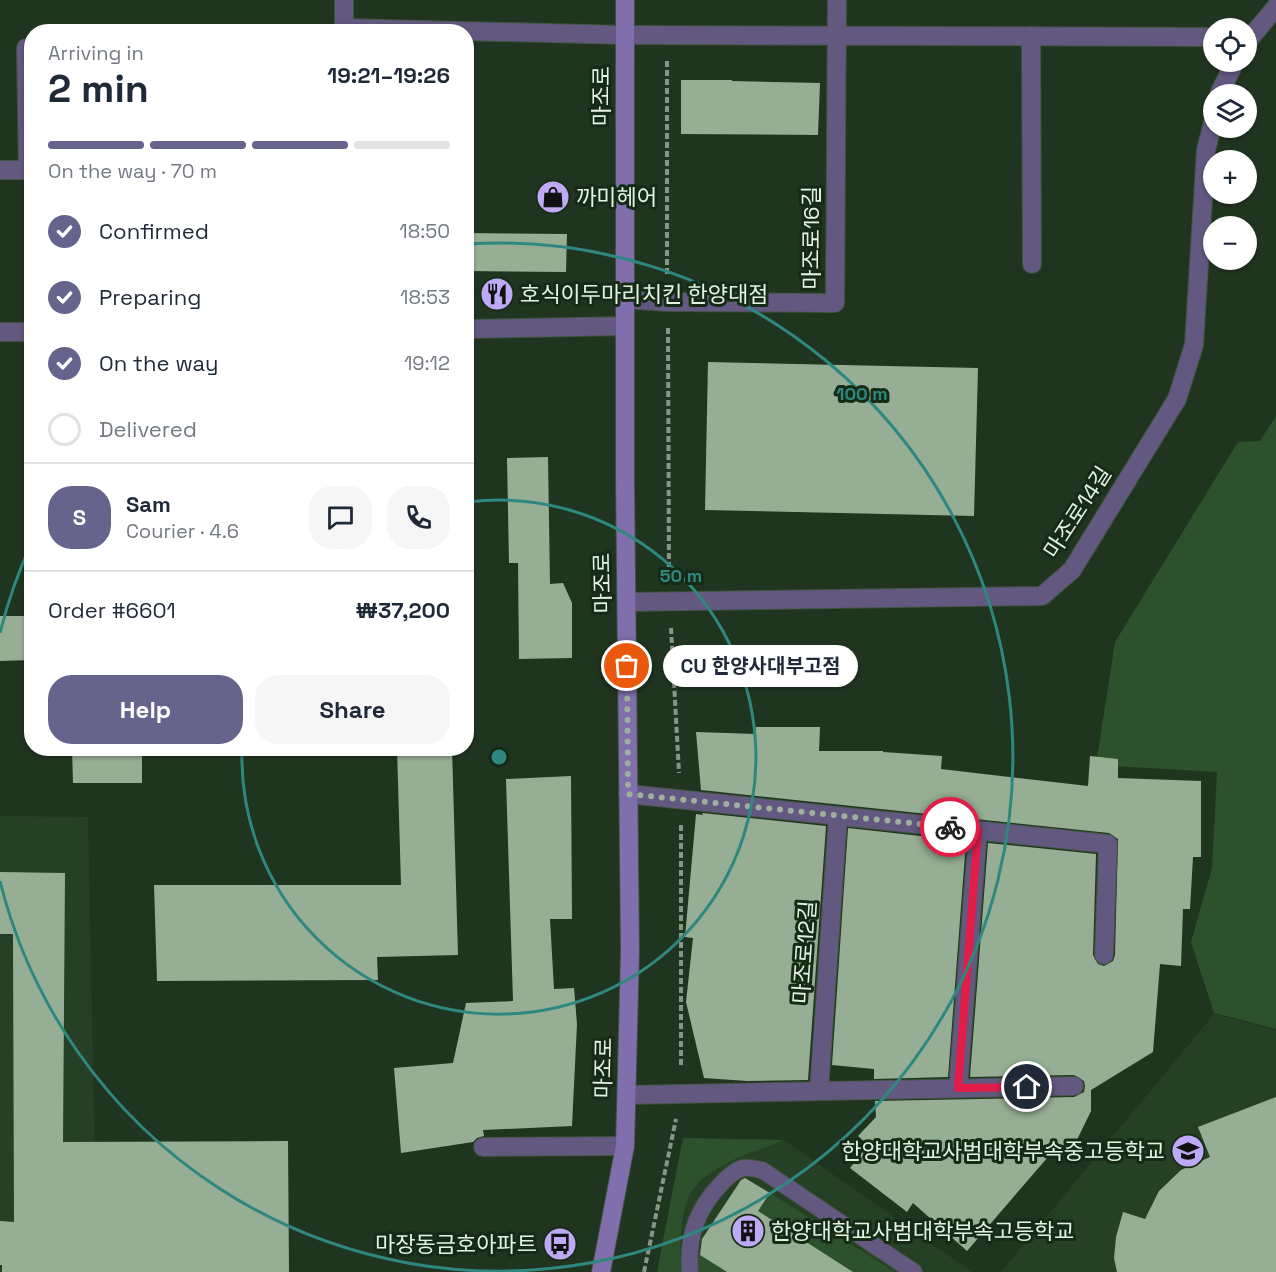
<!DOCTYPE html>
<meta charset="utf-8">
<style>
:root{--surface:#fff;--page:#f6f6f7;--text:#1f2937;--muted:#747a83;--line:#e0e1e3;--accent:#66638c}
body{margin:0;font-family:"Space Grotesk","Noto Sans KR",sans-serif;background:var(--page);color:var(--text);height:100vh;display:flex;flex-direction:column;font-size:22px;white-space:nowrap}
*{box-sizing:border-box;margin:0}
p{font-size:20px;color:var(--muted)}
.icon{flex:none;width:33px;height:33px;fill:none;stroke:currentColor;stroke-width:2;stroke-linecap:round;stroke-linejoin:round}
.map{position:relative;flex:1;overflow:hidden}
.details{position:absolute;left:24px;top:24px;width:450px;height:732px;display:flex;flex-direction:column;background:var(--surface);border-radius:24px;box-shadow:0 2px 4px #0004}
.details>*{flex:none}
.buttons{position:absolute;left:1203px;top:18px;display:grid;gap:12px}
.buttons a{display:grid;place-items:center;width:54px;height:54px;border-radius:50%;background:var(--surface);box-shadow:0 2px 4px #0004;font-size:30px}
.pin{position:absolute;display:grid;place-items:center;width:51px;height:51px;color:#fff;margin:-26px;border:3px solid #fff;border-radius:50%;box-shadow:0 2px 6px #0007}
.courier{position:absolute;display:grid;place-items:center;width:60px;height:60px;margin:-30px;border:4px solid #e11d48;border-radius:50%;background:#fff;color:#222;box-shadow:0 2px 8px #0007}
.bubble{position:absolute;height:42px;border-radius:21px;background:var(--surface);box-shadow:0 2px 4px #0004;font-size:20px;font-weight:700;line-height:42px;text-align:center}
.head em{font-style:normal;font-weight:700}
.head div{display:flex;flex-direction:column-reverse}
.head{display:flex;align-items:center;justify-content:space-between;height:102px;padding:0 24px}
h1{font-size:39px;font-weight:700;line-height:45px}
.bar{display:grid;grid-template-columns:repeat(4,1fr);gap:9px 6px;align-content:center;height:72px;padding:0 24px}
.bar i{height:8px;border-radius:4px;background:var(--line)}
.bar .current{background:var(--accent)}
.bar p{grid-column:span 4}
.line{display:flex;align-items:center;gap:15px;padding:0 24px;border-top:2px solid var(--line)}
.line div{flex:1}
.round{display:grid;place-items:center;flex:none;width:63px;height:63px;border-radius:24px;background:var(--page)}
ol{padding:0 24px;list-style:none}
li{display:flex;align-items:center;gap:18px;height:66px}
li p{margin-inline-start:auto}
li .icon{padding:6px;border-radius:50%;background:var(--accent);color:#fff;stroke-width:4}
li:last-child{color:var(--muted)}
li i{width:33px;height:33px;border:3px solid var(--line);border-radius:50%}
.primary-button{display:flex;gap:12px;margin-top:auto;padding:12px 24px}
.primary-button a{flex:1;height:69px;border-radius:24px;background:var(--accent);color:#fff;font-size:24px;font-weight:700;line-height:69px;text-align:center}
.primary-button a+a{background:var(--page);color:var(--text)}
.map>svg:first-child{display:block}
.built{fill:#254025}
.green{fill:#2e512d}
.building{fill:#96af94}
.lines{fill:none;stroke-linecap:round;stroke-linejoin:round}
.lane-casing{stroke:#3f533e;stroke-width:18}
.street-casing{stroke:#3f533e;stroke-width:20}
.secondary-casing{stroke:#3f533e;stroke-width:20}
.path{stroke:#879786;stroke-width:4;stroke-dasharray:6 3;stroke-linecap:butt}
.lane{stroke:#635880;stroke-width:16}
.street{stroke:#635880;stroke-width:18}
.secondary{stroke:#806ead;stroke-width:18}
.done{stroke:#9faf9e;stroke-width:6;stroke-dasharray:0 10.8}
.route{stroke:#e11d48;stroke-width:8}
.ring{fill:none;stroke:#2f8880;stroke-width:3}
.labels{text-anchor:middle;stroke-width:6;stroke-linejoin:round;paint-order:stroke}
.street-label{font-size:22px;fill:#e4f1e3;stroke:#162b16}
.poi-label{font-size:22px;fill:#e4f1e3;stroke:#162b16;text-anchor:start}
.centre{fill:#2f8880;stroke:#162b16;stroke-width:3}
.ring-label{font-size:18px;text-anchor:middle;font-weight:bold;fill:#2f8880;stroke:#162b16;stroke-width:6;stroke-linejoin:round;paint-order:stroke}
</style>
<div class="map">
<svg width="1276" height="1272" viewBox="0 0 1276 1272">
<rect width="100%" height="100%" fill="#20351f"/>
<g class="built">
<polygon points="0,816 88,817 97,1272 0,1272"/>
<polygon points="1214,1014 1276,1030 1276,1272 1001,1272"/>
<polygon points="683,1138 784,1140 972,1272 657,1272"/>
</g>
<g class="green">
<polygon points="1276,416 1276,1029 1214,1013 1191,942 1212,868 1217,772 1096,765 1115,642 1238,442 1260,441"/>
<path d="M683,1138L784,1140C768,1147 752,1151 737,1158C722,1166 701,1176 692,1191C679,1211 680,1249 681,1272H657Z"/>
<polygon points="770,1193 895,1272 853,1272 758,1211"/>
<polygon points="695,1251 727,1272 694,1272"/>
</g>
<g class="building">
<polygon points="681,80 732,80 732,81 820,83 818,135 681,134"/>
<polygon points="466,233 567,234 566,272 466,271"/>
<polygon points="708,362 978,368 974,516 705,510"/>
<polygon points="548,457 550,584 563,583 572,603 572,658 519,659 518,563 509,563 507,458"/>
<polygon points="0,616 32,616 32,660 0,661"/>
<polygon points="756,727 820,727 819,751 883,751 883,752 942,756 941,769 1088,786 1090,756 1118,759 1118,778 1201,781 1201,857 1193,857 1190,909 1183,909 1181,966 1160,964 1153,1052 1091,1090 1091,1111 1073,1148 1054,1150 967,1251 913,1203 907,1212 850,1168 868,1145 858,1136 876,1117 875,1101 1074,1097 1084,1092 1085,1086 1084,1081 1074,1075 970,1077 988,843 1096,854 1093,955 1098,964 1104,966 1113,961 1115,955 1118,839 1109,833 701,790 696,732 756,734"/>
<polygon points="72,748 142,748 142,783 73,783"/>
<polygon points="397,748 452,748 458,955 377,957 378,980 157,981 154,885 401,885"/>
<polygon points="571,776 572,919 550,919 554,989 574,988 577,1024 572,1126 483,1130 484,1136 477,1138 473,1142 401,1153 394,1068 453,1063 466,1003 513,1001 506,779"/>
<polygon points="702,813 826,826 808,1080 747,1081 704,1078 686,1002 693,938 685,937 696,814 703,815"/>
<polygon points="848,828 966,841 948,1077 874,1079 874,1069 832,1065"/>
<polygon points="0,872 65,873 63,1142 288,1141 289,1272 2,1272 2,1265 0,1265 0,1221 14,1222 13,934 0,934"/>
<polygon points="1276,1097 1276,1272 1117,1272 1114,1258 1116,1237 1123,1212 1145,1219 1159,1191 1181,1170 1210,1157 1198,1127"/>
<polygon points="745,1178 770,1193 758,1211 853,1272 727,1272 700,1255 702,1239 741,1180"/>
</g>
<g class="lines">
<defs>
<path id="lane" d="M690,1272C687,1239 697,1209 720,1185C725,1179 735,1170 743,1168C748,1167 756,1169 762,1170L914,1272"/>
<g id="street">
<polyline points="344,28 625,35 1214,37"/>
<polyline points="344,32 344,0"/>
<polyline points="1031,36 1032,264"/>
<polyline points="1246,43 1276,7"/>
<polyline points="26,48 28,170"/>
<polyline points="1219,94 1235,62"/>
<polyline points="0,170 32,170"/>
<polyline points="625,299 667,302 835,303 837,0"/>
<polyline points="466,329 625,326"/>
<polyline points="0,332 32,332"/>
<polyline points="627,602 1042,596 1072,570 1177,399 1194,345 1206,150 1214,119"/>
<polyline points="628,794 1108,844 1104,955"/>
<polyline points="958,1088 978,830"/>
<polyline points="819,1091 838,816"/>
<polyline points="627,1095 1074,1086"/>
<polyline points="483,1147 625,1146"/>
</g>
<polyline id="secondary" points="601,1272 625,1146 630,952 625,478 625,0"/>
</defs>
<use href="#lane" class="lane-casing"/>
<use href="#street" class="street-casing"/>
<use href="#secondary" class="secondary-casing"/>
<g class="path">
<polyline points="667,61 667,275"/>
<polyline points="668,328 669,575"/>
<polyline points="671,628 679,773"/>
<polyline points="681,825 681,1067"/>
<polyline points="644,1272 676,1119"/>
</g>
<use href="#lane" class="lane"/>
<use href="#street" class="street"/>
<use href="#secondary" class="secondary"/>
</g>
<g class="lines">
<polyline class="done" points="627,666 628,794 950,827"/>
<polyline class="route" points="950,827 978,830 958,1088 1027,1087"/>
</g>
<g class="ring">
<path d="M468 502A257 257 0 1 1 242 750"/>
<path d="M0 633A514 514 0 0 1 31 544M468 244A514 514 0 1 1 0 881"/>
</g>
<defs>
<symbol id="shop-disc" viewBox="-11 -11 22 22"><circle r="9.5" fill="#bda9f5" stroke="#162b16"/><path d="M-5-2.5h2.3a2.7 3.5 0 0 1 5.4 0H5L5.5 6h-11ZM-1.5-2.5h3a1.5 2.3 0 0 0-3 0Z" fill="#111"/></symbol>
<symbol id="restaurant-disc" viewBox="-11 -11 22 22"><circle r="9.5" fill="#bda9f5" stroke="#162b16"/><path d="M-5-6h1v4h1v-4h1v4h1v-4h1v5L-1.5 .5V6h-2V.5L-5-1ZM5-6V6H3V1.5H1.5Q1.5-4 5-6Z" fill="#111"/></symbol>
<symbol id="school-disc" viewBox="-11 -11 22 22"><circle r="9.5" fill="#bda9f5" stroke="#162b16"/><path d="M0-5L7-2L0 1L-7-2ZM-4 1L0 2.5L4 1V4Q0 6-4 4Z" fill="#111"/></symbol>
<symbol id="building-disc" viewBox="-11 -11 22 22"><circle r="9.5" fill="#bda9f5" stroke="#162b16"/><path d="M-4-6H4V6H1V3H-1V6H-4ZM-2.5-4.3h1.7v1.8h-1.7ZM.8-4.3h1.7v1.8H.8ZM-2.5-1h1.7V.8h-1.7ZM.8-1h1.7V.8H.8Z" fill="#111"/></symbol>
<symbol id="bus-disc" viewBox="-11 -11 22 22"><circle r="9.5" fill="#bda9f5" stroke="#162b16"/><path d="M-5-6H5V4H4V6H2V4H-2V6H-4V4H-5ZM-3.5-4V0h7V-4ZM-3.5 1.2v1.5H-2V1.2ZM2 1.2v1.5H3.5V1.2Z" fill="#111"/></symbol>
</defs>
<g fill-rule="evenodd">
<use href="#shop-disc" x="534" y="178" width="38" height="38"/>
<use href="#restaurant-disc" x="478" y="275" width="38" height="38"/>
<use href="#school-disc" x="1169" y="1132" width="38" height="38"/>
<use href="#building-disc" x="729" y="1212" width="38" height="38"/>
<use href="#bus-disc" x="541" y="1225" width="38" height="38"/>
</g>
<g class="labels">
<g class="street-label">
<text transform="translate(601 96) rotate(-90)" y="8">마조로</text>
<text transform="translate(811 238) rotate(-90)" y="8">마조로16길</text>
<text transform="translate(1077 512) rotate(-57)" y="8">마조로14길</text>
<text transform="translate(602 583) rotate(-91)" y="8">마조로</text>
<text transform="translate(804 952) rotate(-86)" y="8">마조로12길</text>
<text transform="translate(603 1068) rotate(-89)" y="8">마조로</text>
</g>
<g class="poi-label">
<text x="576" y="205">까미헤어</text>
<text x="520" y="302">호식이두마리치킨 한양대점</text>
<text x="1165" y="1159" text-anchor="end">한양대학교사범대학부속중고등학교</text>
<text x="771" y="1239">한양대학교사범대학부속고등학교</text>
<text x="537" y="1252" text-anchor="end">마장동금호아파트</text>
</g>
</g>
<circle cx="499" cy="757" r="9" class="centre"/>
<g class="ring-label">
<text x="862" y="400">100 m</text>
<text x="681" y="582">50 m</text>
</g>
</svg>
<div class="buttons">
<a><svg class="icon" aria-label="locate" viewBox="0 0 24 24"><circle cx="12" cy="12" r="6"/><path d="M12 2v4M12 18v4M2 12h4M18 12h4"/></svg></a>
<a><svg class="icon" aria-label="layers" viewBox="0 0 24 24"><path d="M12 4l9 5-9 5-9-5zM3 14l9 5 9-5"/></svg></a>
<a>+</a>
<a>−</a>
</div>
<div class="pin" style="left:627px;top:666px;background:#ea580c"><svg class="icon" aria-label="bag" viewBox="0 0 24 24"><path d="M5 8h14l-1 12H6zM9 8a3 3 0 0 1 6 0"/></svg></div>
<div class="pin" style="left:1027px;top:1087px;background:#1f2937"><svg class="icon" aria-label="home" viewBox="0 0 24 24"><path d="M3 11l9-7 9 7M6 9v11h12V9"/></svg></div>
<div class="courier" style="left:950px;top:827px"><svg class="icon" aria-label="bike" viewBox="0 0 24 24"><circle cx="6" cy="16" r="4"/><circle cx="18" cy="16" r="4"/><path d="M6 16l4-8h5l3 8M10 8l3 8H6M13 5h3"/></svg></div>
<div class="bubble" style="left:663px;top:645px;width:195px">CU 한양사대부고점</div>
<section class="details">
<div class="head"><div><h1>2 min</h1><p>Arriving in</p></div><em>19:21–19:26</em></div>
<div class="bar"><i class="current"></i><i class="current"></i><i class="current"></i><i></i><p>On the way · 70 m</p></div>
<ol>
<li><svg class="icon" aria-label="check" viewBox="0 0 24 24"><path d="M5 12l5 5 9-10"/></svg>Confirmed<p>18:50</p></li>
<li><svg class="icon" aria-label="check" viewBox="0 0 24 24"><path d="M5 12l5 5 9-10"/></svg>Preparing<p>18:53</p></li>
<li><svg class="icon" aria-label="check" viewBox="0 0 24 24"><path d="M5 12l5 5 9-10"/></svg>On the way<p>19:12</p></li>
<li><i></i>Delivered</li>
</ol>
<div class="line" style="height:108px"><b class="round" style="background:var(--accent);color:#fff">S</b><div><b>Sam</b><p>Courier · 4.6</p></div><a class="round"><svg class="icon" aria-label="chat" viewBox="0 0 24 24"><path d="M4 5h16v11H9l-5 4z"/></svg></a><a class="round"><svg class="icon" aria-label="phone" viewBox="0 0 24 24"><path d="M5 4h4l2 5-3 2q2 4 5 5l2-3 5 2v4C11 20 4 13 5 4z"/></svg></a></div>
<div class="line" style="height:78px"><div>Order #6601</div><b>₩37,200</b></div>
<div class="primary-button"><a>Help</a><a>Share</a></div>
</section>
</div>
